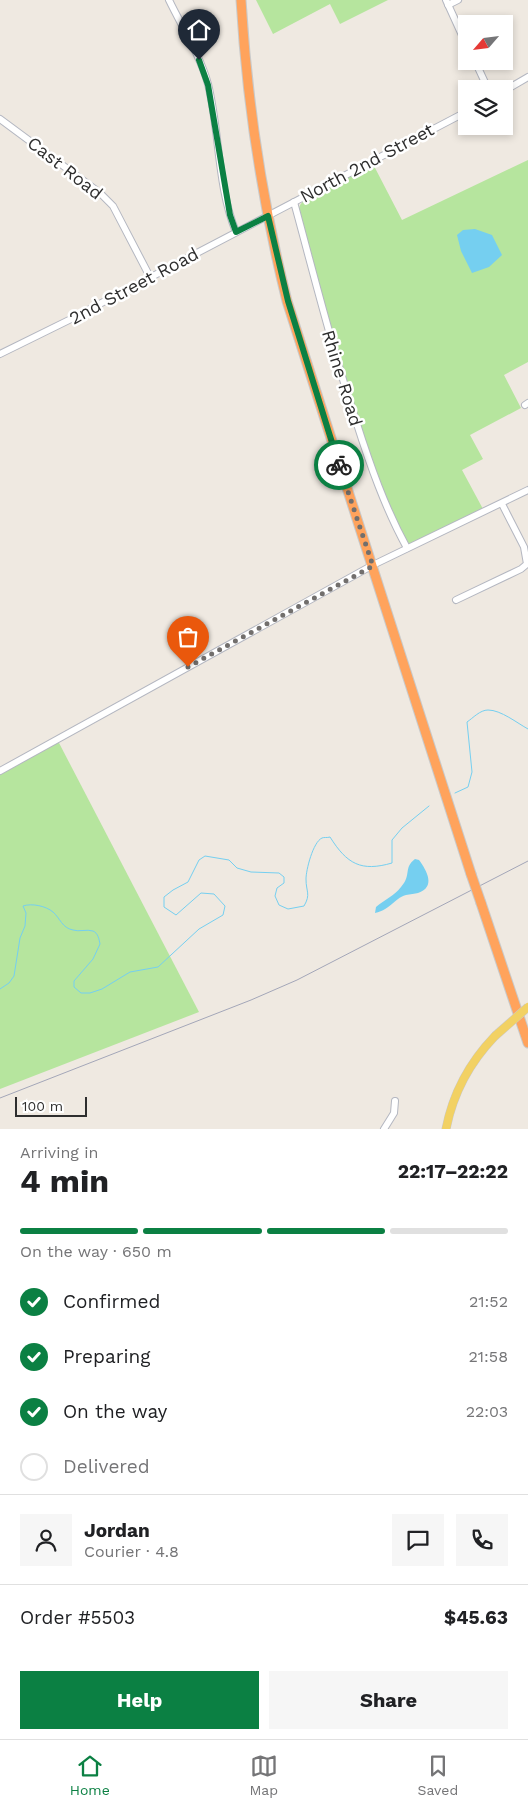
<!DOCTYPE html>
<meta charset="utf-8">
<style>
:root{--surface:#fff;--page:#f6f6f6;--text:#202124;--muted:#757577;--line:#e0e0e0;--accent:#0b8043}
body{margin:0;font-family:"Work Sans",sans-serif;background:var(--page);color:var(--text);height:100vh;display:flex;flex-direction:column;font-size:19px;white-space:nowrap}
*{box-sizing:border-box;margin:0}
p{font-size:16px;color:var(--muted)}
.icon{flex:none;width:28px;height:28px;fill:none;stroke:currentColor;stroke-width:2;stroke-linecap:round;stroke-linejoin:round}
.map{position:relative;height:1129px;overflow:hidden}
.drawer{display:flex;flex-direction:column;background:var(--surface);flex:1}
.drawer>*{flex:none}
.needle{width:32px;rotate:242deg}
.controls{position:absolute;left:458px;top:15px;display:grid;gap:10px}
.controls a{display:grid;place-items:center;width:55px;height:55px;border-radius:0px;background:var(--surface);box-shadow:0 2px 8px #0003;font-size:25px}
.scale{position:absolute;left:15px;bottom:12px;width:72px;box-sizing:border-box;padding-left:5px;border:2px solid #2e2e2e;border-top:0;font-size:14px;line-height:18px;white-space:nowrap;color:#2e2e2e;-webkit-text-stroke:4px #fff;paint-order:stroke}
.pin{position:absolute;display:grid;place-items:center;width:42px;height:42px;color:#fff;margin:-51px -21px;border-radius:50% 50% 50% 0;rotate:-45deg;box-shadow:0 0 5px #0007}
.pin .icon{rotate:45deg}
.courier{position:absolute;display:grid;place-items:center;width:50px;height:50px;margin:-25px;border:4px solid #0b8043;border-radius:50%;background:#fff;color:#222;box-shadow:0 1px 6px #0007}
.headline em{font-style:normal;font-weight:700}
.headline div{display:flex;flex-direction:column-reverse}
.headline{display:flex;align-items:center;justify-content:space-between;height:85px;padding:0 20px}
h1{font-size:32px;font-weight:700;line-height:38px}
.bar{display:grid;grid-template-columns:repeat(4,1fr);gap:8px 5px;align-content:center;height:60px;padding:0 20px}
.bar i{height:6px;border-radius:4px;background:var(--line)}
.bar .selected{background:var(--accent)}
.bar p{grid-column:span 4}
.line{display:flex;align-items:center;gap:12px;padding:0 20px;border-top:1px solid var(--line)}
.line div{flex:1}
.round{display:grid;place-items:center;flex:none;width:52px;height:52px;border-radius:0px;background:var(--page)}
ol{padding:0 20px;list-style:none}
li{display:flex;align-items:center;gap:15px;height:55px}
li p{margin-inline-start:auto}
li .icon{padding:5px;border-radius:50%;background:var(--accent);color:#fff;stroke-width:4}
li:last-child{color:var(--muted)}
li i{width:28px;height:28px;border:2px solid var(--line);border-radius:50%}
.primary-button{display:flex;gap:10px;margin-top:auto;padding:10px 20px}
.primary-button a{flex:1;height:58px;border-radius:0px;background:var(--accent);color:#fff;font-size:20px;font-weight:700;line-height:58px;text-align:center}
.primary-button a+a{background:var(--page);color:var(--text)}
.tabs{display:flex;justify-content:space-around;align-items:center;height:70px;border-top:1px solid var(--line);background:var(--surface);font-size:14px;color:var(--muted)}
.tabs a{display:grid;justify-items:center;gap:2px}
.tabs .selected{color:var(--accent)}
.map>svg:first-child{display:block}
.green{fill:#b6e59e}
.water{fill:#75cff0}
.lines{fill:none;stroke-linecap:round;stroke-linejoin:round}
.stream{stroke:#75cff0;stroke-width:1}
.minor-casing{stroke:#b4b7c1;stroke-width:8}
.major-casing{stroke:#c9c9c9;stroke-width:9}
.highway-casing{stroke:#c9c9c9;stroke-width:11}
.minor{stroke:#fff;stroke-width:6}
.major{stroke:#f2d163;stroke-width:8}
.highway{stroke:#ffa35c;stroke-width:9}
.rail{stroke:#a3a6b8;stroke-width:1}
.major-bridge-casing{stroke:#c9c9c9;stroke-width:9;stroke-linecap:butt}
.highway-bridge-casing{stroke:#c9c9c9;stroke-width:11;stroke-linecap:butt}
.major-bridge{stroke:#f2d163;stroke-width:8}
.highway-bridge{stroke:#ffa35c;stroke-width:9}
.done{stroke:#726f6d;stroke-width:5;stroke-dasharray:0 9}
.route{stroke:#0b8043;stroke-width:6}
.labels{text-anchor:middle;stroke-width:5;stroke-linejoin:round;paint-order:stroke}
.street-label{font-size:18px;fill:#2e2e2e;stroke:#fff}
</style>
<div class="map">
<svg width="528" height="1129" viewBox="0 0 528 1129">
<rect width="100%" height="100%" fill="#efe9e1"/>
<g class="green">
<polygon points="256,0 388,0 340,24 330,4 273,34"/>
<path d="M528,160V362L504,375L521,408L470,435L483,459L462,470L483,509L409,544L397,527L354,410L299,211C299,204 302,202 308,198L373,164L402,220Z"/>
<polygon points="58,741 199,1012 0,1089 0,773"/>
</g>
<g class="water">
<polygon points="475,229 492,235 502,255 489,267 472,273 461,251 457,235 463,230"/>
<path d="M415,859L419,860C427,871 436,887 418,893C415,894 410,894 406,895C393,899 392,909 375,913L376,907C384,900 394,896 401,887C412,875 403,868 415,859Z"/>
</g>
<g class="lines">
<g class="stream">
<path d="M455,793L468,787L472,772L467,722C473,718 480,710 488,710C501,710 517,723 528,729"/>
<path d="M0,989L9,983L14,976L20,938L25,926L26,913L23,906C32,903 46,906 53,912C60,918 62,928 73,930C79,932 87,929 93,931C98,933 99,939 100,944L93,959L74,981V987L81,993H90L102,989L130,972L158,967L199,929L223,915L225,906L214,894L201,893L176,915L164,907V897L173,890L188,882L199,860L205,856L229,860L237,868L251,872L279,873L284,877V883L277,888L275,896L279,905L288,909L304,906C311,894 306,892 306,879C306,870 313,842 322,838C324,837 327,838 330,837C347,864 361,872 392,863V840L402,828L429,806"/>
</g>
<defs>
<g id="minor">
<path d="M169,0C182,27 200,55 208,84C220,133 217,185 236,232"/>
<polyline points="446,0 466,44"/>
<polyline points="448,5 458,0"/>
<polyline points="475,61 488,89"/>
<polyline points="504,91 528,77"/>
<polyline points="0,119 100,193 113,206 150,277"/>
<path d="M294,202C314,275 332,349 356,421C370,465 385,508 407,548"/>
<polyline points="0,354 69,320 466,112"/>
<polyline points="525,405 528,403"/>
<polyline points="456,600 521,569 527,564 524,547 502,504"/>
<polyline points="0,771 373,565 528,490"/>
<polyline points="384,1129 394,1113 395,1101"/>
</g>
<path id="major" d="M446,1129C453,1093 470,1062 495,1036"/>
<g id="highway">
<path d="M241,0C247,103 262,201 287,301L471,874"/>
<polyline points="481,903 528,1043"/>
</g>
</defs>
<use href="#minor" class="minor-casing"/>
<use href="#major" class="major-casing"/>
<use href="#highway" class="highway-casing"/>
<use href="#minor" class="minor"/>
<use href="#major" class="major"/>
<use href="#highway" class="highway"/>
<polyline class="rail" points="0,1098 251,1000 297,980 528,861"/>
<defs>
<polyline id="major-bridge" points="495,1036 528,1007"/>
<polyline id="highway-bridge" points="471,874 481,903"/>
</defs>
<use href="#major-bridge" class="major-bridge-casing"/>
<use href="#highway-bridge" class="highway-bridge-casing"/>
<use href="#major-bridge" class="major-bridge"/>
<use href="#highway-bridge" class="highway-bridge"/>
</g>
<g class="lines">
<polyline class="done" points="188,667 373,566 339,465"/>
<polyline class="route" points="199,60 208,85 230,215 236,232 268,216 288,301 339,465"/>
</g>
<g class="labels">
<g class="street-label">
<text transform="translate(367 163) rotate(-28)" y="6">North 2nd Street</text>
<text transform="translate(65 168) rotate(38)" y="6">Cast Road</text>
<text transform="translate(134 286) rotate(-28)" y="6">2nd Street Road</text>
<text transform="translate(342 378) rotate(73)" y="6">Rhine Road</text>
</g>
</g>
</svg>
<div class="controls">
<a><svg class="needle" viewBox="-14 -14 28 28"><path d="M0-13l5 13h-10z" fill="#e53935"/><path d="M0 13l5-13h-10z" fill="#757577"/></svg></a>
<a><svg class="icon" aria-label="layers" viewBox="0 0 24 24"><path d="M12 4l9 5-9 5-9-5zM3 14l9 5 9-5"/></svg></a>
</div>
<div class="scale">100 m</div>
<div class="pin" style="left:188px;top:667px;background:#ea580c"><svg class="icon" aria-label="bag" viewBox="0 0 24 24"><path d="M5 8h14l-1 12H6zM9 8a3 3 0 0 1 6 0"/></svg></div>
<div class="pin" style="left:199px;top:60px;background:#1f2937"><svg class="icon" aria-label="home" viewBox="0 0 24 24"><path d="M3 11l9-7 9 7M6 9v11h12V9"/></svg></div>
<div class="courier" style="left:339px;top:465px"><svg class="icon" aria-label="bike" viewBox="0 0 24 24"><circle cx="6" cy="16" r="4"/><circle cx="18" cy="16" r="4"/><path d="M6 16l4-8h5l3 8M10 8l3 8H6M13 5h3"/></svg></div>
</div>
<section class="drawer">
<div class="headline"><div><h1>4 min</h1><p>Arriving in</p></div><em>22:17–22:22</em></div>
<div class="bar"><i class="selected"></i><i class="selected"></i><i class="selected"></i><i></i><p>On the way · 650 m</p></div>
<ol>
<li><svg class="icon" aria-label="check" viewBox="0 0 24 24"><path d="M5 12l5 5 9-10"/></svg>Confirmed<p>21:52</p></li>
<li><svg class="icon" aria-label="check" viewBox="0 0 24 24"><path d="M5 12l5 5 9-10"/></svg>Preparing<p>21:58</p></li>
<li><svg class="icon" aria-label="check" viewBox="0 0 24 24"><path d="M5 12l5 5 9-10"/></svg>On the way<p>22:03</p></li>
<li><i></i>Delivered</li>
</ol>
<div class="line" style="height:90px"><a class="round"><svg class="icon" aria-label="person" viewBox="0 0 24 24"><circle cx="12" cy="8" r="4"/><path d="M4 21q1-7 8-7t8 7"/></svg></a><div><b>Jordan</b><p>Courier · 4.8</p></div><a class="round"><svg class="icon" aria-label="chat" viewBox="0 0 24 24"><path d="M4 5h16v11H9l-5 4z"/></svg></a><a class="round"><svg class="icon" aria-label="phone" viewBox="0 0 24 24"><path d="M5 4h4l2 5-3 2q2 4 5 5l2-3 5 2v4C11 20 4 13 5 4z"/></svg></a></div>
<div class="line" style="height:65px"><div>Order #5503</div><b>$45.63</b></div>
<div class="primary-button"><a>Help</a><a>Share</a></div>
</section>
<nav class="tabs">
<a class="selected"><svg class="icon" aria-label="home" viewBox="0 0 24 24"><path d="M3 11l9-7 9 7M6 9v11h12V9"/></svg>Home</a>
<a><svg class="icon" aria-label="map" viewBox="0 0 24 24"><path d="M3 6l6-2 6 2 6-2v14l-6 2-6-2-6 2zM9 4v14M15 6v14"/></svg>Map</a>
<a><svg class="icon" aria-label="saved" viewBox="0 0 24 24"><path d="M7 4h10v16l-5-4-5 4z"/></svg>Saved</a>
</nav>
